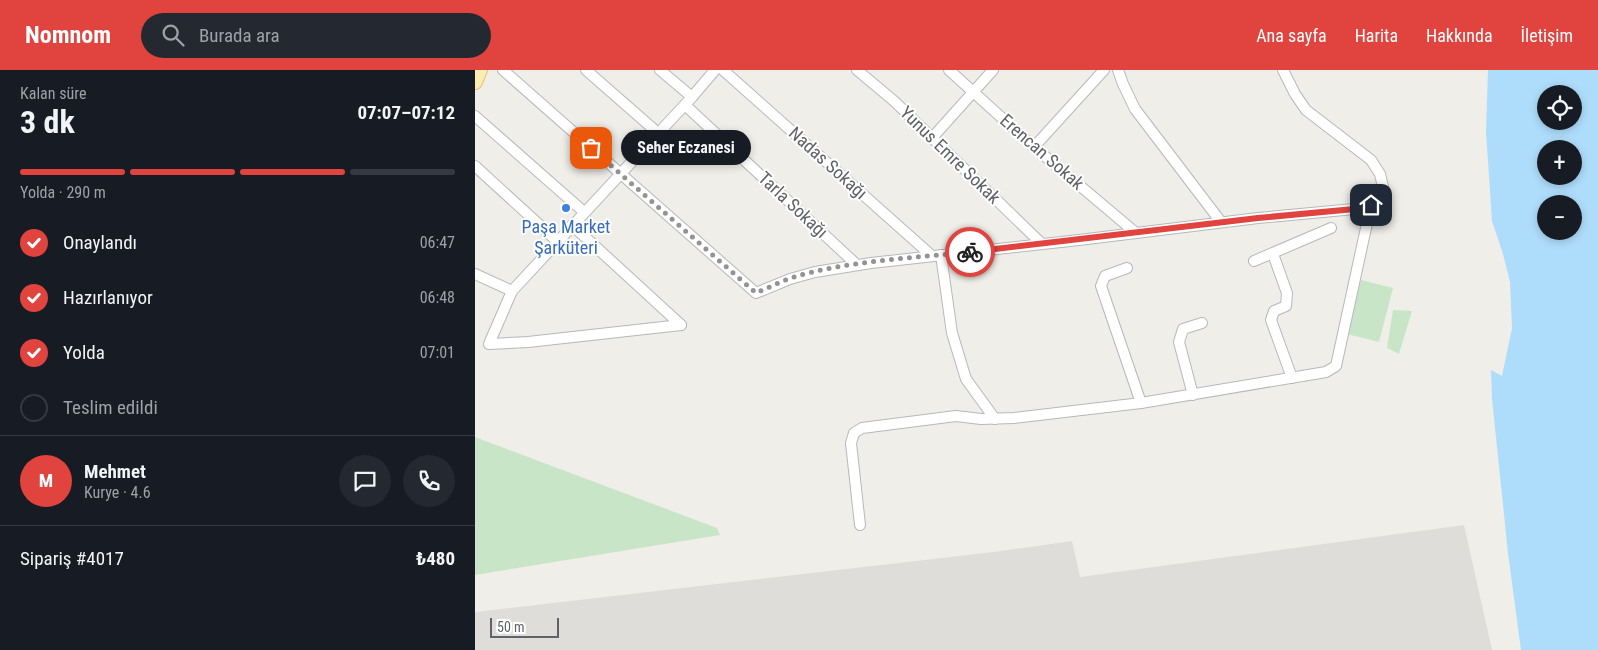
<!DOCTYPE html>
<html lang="tr">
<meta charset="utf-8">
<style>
:root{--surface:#171b24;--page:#242831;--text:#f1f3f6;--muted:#9ea1a6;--line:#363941;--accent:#e1433e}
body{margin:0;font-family:"Roboto Condensed",sans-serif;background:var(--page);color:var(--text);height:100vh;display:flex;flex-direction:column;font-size:19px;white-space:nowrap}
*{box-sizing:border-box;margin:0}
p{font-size:16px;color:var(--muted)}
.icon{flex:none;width:28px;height:28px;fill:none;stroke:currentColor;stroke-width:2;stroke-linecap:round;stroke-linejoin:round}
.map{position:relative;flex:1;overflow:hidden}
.sheet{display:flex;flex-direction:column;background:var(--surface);width:475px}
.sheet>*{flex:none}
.fabs{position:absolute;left:1062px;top:15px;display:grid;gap:10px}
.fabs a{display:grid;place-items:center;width:45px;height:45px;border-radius:50%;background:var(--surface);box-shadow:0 2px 8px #0003;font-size:25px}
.scale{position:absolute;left:15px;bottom:12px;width:69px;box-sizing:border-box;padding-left:5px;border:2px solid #5f6367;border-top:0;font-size:14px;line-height:18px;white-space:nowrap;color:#5f6367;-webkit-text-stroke:4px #fff;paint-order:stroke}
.pin{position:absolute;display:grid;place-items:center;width:42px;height:42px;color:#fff;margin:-21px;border-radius:10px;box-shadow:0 2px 8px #0006}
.courier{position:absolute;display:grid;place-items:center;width:50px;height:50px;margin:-25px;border:4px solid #e1433e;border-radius:50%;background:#fff;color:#222;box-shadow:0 1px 6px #0007}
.bubble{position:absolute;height:35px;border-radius:18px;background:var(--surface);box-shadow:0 2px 8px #0003;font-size:16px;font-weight:700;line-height:35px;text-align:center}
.headline em{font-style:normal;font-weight:700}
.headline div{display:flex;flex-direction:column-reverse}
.headline{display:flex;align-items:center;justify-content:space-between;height:85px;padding:0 20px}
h1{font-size:32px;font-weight:700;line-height:38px}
.bar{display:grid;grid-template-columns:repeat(4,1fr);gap:8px 5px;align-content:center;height:60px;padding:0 20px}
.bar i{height:6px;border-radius:4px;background:var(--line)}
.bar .active{background:var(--accent)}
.bar p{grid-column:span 4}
.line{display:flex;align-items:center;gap:12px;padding:0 20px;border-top:1px solid var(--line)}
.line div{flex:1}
.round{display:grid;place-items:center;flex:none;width:52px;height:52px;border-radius:26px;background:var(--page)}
ol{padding:0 20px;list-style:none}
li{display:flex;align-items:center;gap:15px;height:55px}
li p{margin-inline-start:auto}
li .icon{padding:5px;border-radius:50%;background:var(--accent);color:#fff;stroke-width:4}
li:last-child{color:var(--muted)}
li i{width:28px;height:28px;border:2px solid var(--line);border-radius:50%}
header{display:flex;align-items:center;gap:30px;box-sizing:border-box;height:70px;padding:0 25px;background:var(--accent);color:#fff}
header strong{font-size:24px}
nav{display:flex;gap:28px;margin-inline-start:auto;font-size:18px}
.search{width:350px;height:45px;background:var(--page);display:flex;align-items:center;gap:12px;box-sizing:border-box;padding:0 18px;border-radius:28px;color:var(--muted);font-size:19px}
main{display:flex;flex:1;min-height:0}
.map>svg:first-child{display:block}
.industrial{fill:#dfddda}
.green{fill:#c8e6c7}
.water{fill:#aeddfb;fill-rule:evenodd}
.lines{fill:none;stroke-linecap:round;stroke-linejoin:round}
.minor-casing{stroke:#b5b8bc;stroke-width:12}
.major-casing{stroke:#ebc067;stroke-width:16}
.minor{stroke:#fff;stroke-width:10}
.major{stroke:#fbecb3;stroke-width:14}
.done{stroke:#929494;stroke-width:5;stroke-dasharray:0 9}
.route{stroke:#e1433e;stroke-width:6}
.shop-dot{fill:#3f7fe0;stroke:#fff;stroke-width:2}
.labels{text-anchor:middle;stroke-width:4;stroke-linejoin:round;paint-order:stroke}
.street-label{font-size:18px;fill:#5f6367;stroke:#fff}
.shop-label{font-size:18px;fill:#366cbe;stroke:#fff}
</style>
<header>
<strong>Nomnom</strong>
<div class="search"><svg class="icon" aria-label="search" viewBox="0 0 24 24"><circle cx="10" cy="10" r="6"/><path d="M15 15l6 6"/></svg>Burada ara</div>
<nav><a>Ana sayfa</a><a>Harita</a><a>Hakkında</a><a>İletişim</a></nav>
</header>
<main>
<section class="sheet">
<div class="headline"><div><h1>3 dk</h1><p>Kalan süre</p></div><em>07:07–07:12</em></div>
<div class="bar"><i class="active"></i><i class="active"></i><i class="active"></i><i></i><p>Yolda · 290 m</p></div>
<ol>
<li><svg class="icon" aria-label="check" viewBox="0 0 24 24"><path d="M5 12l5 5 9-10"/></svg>Onaylandı<p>06:47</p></li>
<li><svg class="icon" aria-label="check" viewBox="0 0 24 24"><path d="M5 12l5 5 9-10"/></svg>Hazırlanıyor<p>06:48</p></li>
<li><svg class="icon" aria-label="check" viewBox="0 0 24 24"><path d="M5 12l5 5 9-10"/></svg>Yolda<p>07:01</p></li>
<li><i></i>Teslim edildi</li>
</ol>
<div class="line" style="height:90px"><b class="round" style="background:var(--accent);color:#fff">M</b><div><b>Mehmet</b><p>Kurye · 4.6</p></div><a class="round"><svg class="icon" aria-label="chat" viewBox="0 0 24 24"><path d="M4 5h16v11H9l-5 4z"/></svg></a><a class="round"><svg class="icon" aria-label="phone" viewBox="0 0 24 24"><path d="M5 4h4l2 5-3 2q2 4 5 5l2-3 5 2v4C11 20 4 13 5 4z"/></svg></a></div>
<div class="line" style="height:65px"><div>Sipariş #4017</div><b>₺480</b></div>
</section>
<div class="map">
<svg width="1123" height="580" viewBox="0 0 1123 580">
<rect width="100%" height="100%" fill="#f0eee8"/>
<polygon class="industrial" points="989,455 1017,580 0,580 0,542 519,482 597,471 605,507"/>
<g class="green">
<polygon points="886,210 918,218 904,272 872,264"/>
<polygon points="918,240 937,241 924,284 912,278"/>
<polygon points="0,367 242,458 245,465 0,505"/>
</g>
<path class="water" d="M1013,0H1123V580H1046L1033,483L1017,329L1016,300L1027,306L1037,258L1035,212L1028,184L1017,151L1011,61ZM1071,24H1099V51H1071ZM1071,79H1099V106H1071ZM1071,134H1099V161H1071Z"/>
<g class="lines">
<defs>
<g id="minor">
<polyline points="28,0 281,223 315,209 340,202 396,193 604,170 783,148 890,138 903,132 909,121 905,104 896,90 831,40 820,24 808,0"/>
<polyline points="111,0 183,63"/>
<polyline points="185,0 217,27"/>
<polyline points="248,0 457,186"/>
<polyline points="382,0 419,31 566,173"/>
<polyline points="474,0 559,77 661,163"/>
<polyline points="643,0 648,14 660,39 746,152"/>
<polyline points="210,35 382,195"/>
<polyline points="0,46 109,142"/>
<polyline points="457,68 518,0"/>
<polyline points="559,77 629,0"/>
<polyline points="0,96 82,171"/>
<polyline points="97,155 206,255"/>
<polyline points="798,184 812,223 811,236 799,241 796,250 817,308"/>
<polyline points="466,185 477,263 491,309 520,349"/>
<polyline points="779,191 856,158"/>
<polyline points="652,198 630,206 626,216 666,333"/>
<polyline points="0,204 37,221"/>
<polyline points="206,255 53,272 14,274 37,221 217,27 240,0"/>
<polyline points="718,325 704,272 708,259 727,253"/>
<polyline points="385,455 376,373 379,363 387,358 481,346 506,349 539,348 666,333 851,302 861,296 896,135"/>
</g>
<polyline id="major" points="0,12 5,0"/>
</defs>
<use href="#minor" class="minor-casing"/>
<use href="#major" class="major-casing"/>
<use href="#minor" class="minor"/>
<use href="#major" class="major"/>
</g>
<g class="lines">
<path class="done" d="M116,78L281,223C293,218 304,212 316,208C370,191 438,188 495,182"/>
<polyline class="route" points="495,182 783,148 890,138 896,135"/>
</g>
<circle class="shop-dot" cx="91" cy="138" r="5"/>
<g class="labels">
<g class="street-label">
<text transform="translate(567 82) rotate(41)" y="6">Erencan Sokak</text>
<text transform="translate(475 85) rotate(44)" y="6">Yunus Emre Sokak</text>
<text transform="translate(353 93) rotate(42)" y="6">Nadas Sokağı</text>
<text transform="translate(318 135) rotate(43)" y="6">Tarla Sokağı</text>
</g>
<g class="shop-label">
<text x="91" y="163">Paşa Market<tspan x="91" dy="21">Şarküteri</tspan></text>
</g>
</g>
</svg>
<div class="fabs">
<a><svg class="icon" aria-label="locate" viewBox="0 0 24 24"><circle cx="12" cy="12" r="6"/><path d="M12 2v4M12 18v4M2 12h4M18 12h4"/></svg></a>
<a>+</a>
<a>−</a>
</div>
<div class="scale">50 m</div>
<div class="pin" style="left:116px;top:78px;background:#ea580c"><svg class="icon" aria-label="bag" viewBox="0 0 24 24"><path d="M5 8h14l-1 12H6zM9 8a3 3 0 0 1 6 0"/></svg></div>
<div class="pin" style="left:896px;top:135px;background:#1f2937"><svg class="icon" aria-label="home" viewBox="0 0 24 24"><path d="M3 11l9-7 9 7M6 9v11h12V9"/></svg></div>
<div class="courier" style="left:495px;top:182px"><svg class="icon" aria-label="bike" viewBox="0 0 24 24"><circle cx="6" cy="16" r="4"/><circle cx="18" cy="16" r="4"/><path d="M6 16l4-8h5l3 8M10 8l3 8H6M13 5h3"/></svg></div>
<div class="bubble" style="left:146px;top:60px;width:130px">Seher Eczanesi</div>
</div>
</main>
